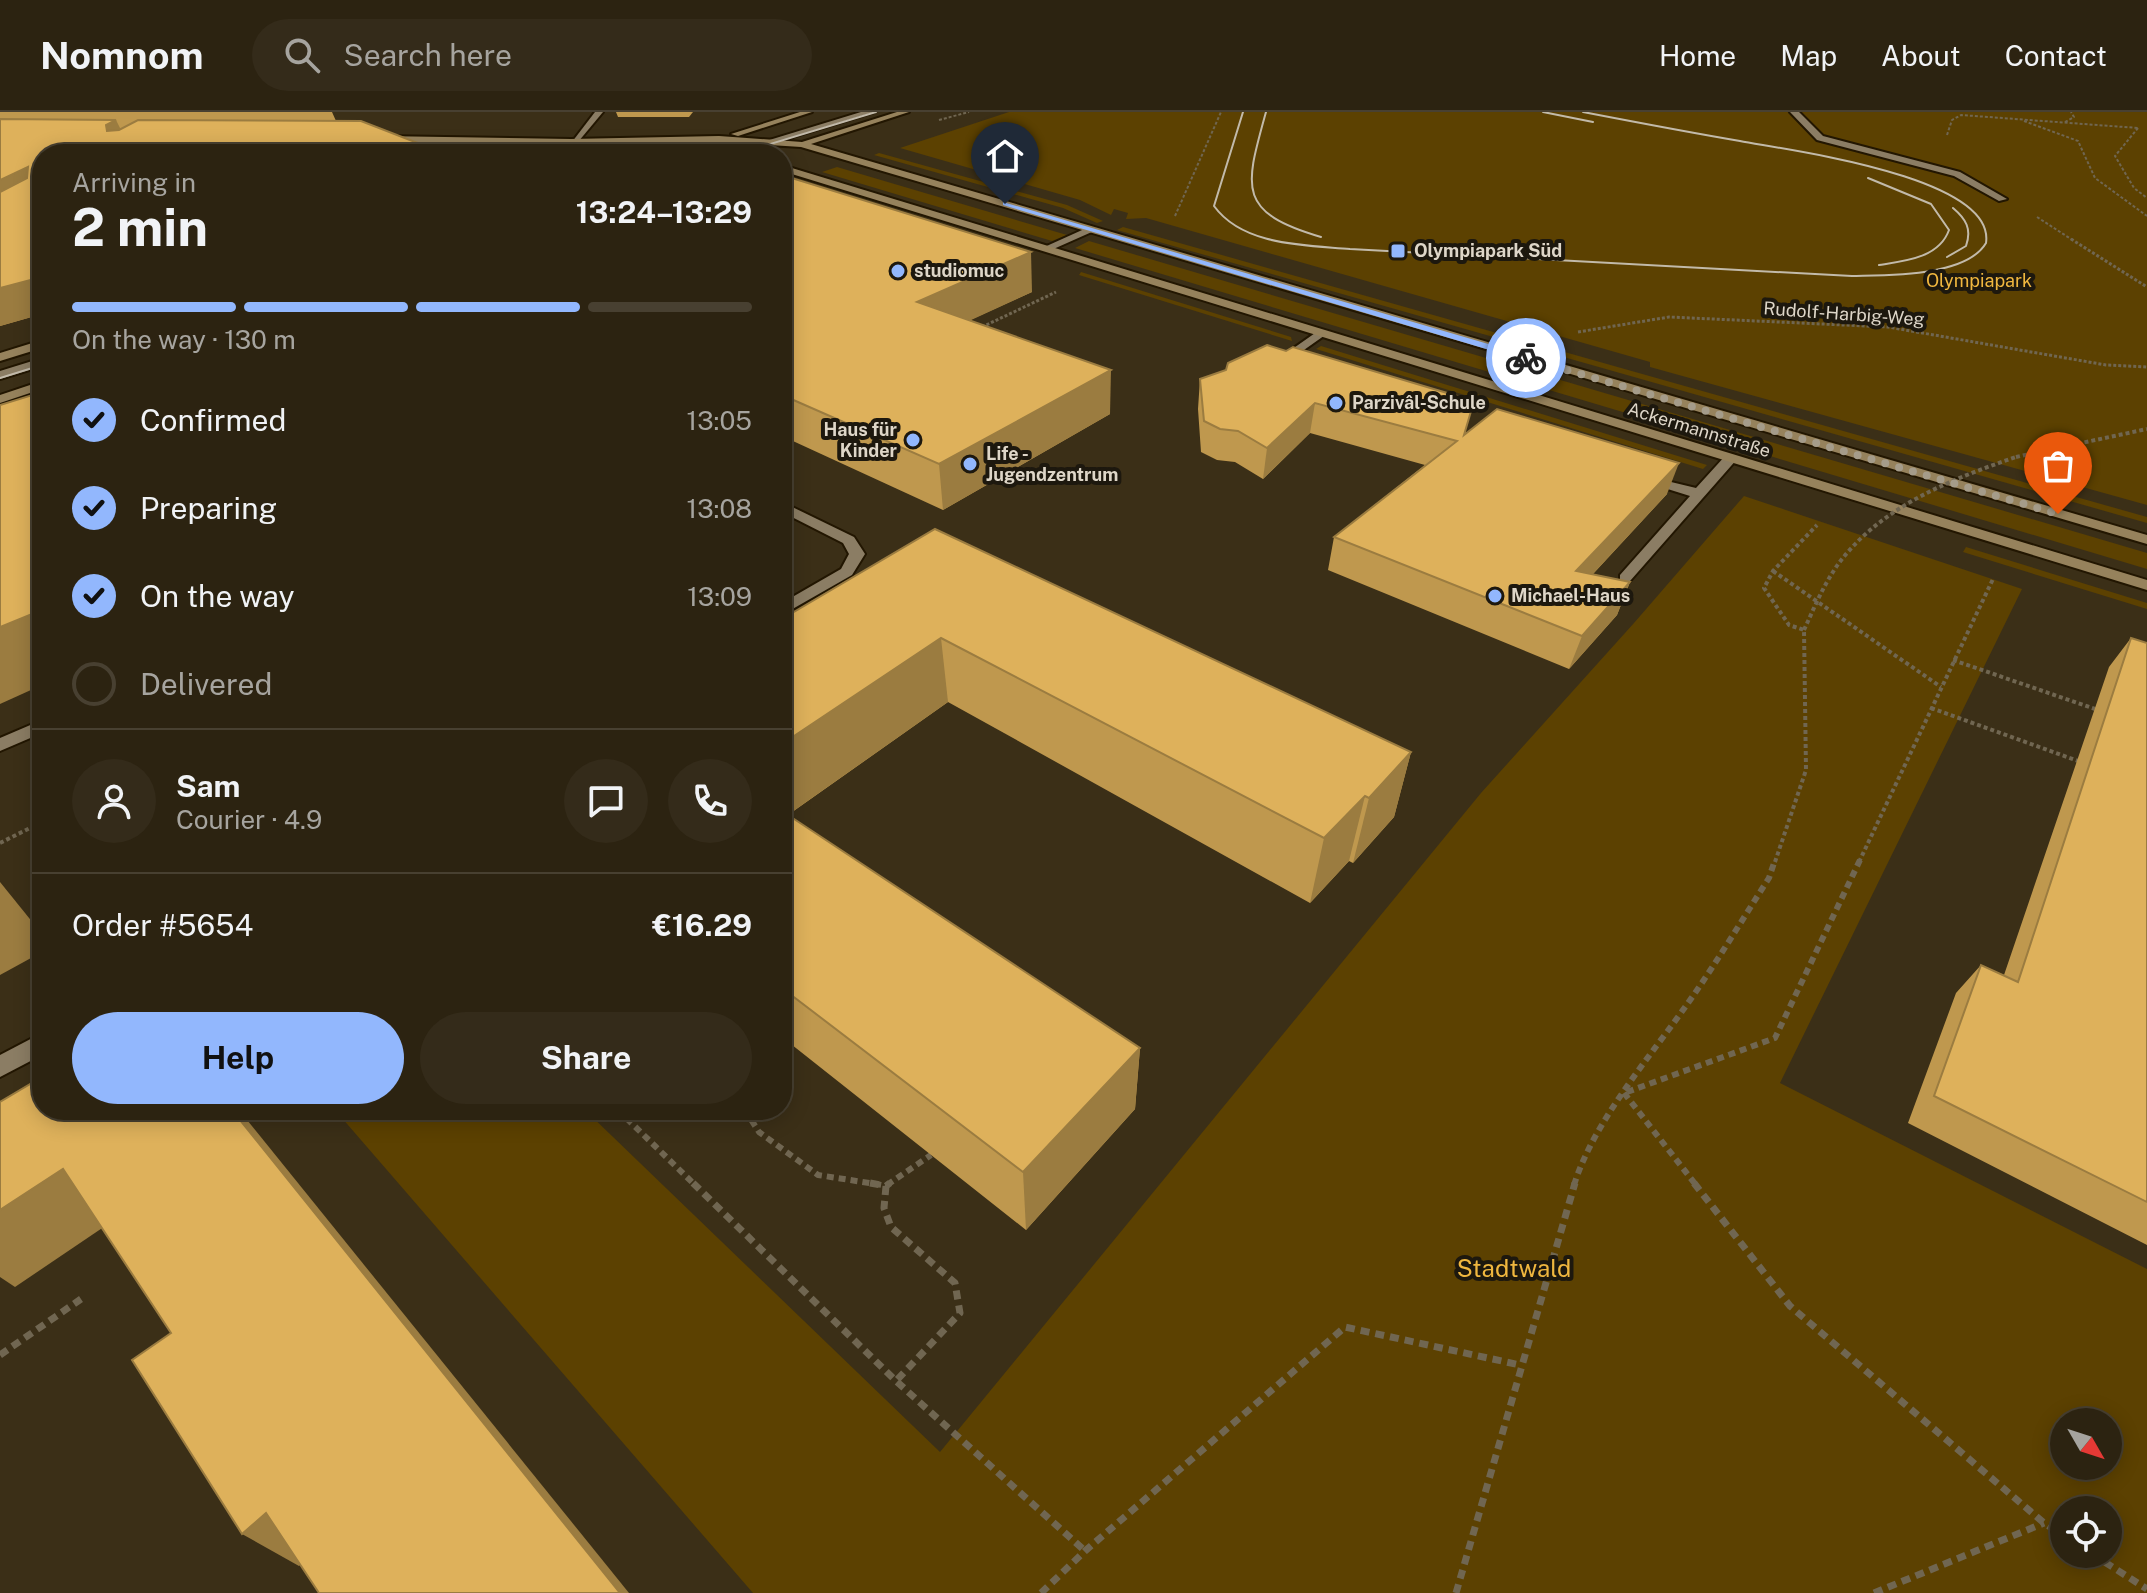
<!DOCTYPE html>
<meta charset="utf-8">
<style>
:root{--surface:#2c2311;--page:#342b1a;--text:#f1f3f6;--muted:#a6a49f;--line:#484031;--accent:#92b7fd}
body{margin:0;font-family:"Public Sans",sans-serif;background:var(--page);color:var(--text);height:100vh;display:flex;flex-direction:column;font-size:30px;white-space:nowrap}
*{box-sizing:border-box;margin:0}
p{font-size:26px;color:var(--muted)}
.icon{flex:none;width:44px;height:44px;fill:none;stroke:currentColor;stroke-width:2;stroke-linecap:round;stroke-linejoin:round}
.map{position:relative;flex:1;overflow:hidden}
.sheet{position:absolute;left:32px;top:32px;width:760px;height:976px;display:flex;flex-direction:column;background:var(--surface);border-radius:32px;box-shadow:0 4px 20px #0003,0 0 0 2px var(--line)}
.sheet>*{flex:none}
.needle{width:52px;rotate:129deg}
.controls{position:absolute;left:2050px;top:1296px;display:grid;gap:16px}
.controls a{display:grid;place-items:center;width:72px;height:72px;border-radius:50%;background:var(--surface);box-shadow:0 4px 20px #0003,0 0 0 2px var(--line);font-size:40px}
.pin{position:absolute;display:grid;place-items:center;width:68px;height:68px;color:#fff;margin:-82px -34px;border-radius:50% 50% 50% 0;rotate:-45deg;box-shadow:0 0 8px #0007}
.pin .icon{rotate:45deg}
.courier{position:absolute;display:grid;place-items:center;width:80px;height:80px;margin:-40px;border:6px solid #92b7fd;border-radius:50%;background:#fff;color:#222;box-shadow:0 2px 10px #0007}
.head em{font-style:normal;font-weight:700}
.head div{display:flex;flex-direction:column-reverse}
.head{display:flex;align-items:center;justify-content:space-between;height:136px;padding:0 40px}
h1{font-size:52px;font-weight:700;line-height:60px}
.bar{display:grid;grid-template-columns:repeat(4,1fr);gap:12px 8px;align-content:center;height:96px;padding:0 40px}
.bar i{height:10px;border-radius:6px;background:var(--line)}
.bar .active{background:var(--accent)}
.bar p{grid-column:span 4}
.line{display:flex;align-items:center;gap:20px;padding:0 40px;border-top:2px solid var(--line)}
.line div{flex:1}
.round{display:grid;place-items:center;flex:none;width:84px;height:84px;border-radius:42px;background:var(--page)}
ol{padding:0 40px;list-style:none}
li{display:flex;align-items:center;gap:24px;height:88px}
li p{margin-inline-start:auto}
li .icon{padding:8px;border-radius:50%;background:var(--accent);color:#111;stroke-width:4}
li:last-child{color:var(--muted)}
li i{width:44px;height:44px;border:4px solid var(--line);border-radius:50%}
.cta{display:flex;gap:16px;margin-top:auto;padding:16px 40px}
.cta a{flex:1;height:92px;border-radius:48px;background:var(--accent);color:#111;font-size:32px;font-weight:700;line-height:92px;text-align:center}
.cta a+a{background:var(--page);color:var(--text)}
header{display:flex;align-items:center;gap:48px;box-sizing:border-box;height:112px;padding:0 40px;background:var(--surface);border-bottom:2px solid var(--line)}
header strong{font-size:38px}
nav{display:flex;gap:44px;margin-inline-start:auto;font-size:28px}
.search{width:560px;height:72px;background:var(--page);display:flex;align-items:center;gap:20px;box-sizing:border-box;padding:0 28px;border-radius:44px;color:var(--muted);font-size:30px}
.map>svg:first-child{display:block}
.green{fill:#5c4101;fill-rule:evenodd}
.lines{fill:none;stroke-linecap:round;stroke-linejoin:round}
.lane-casing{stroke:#221601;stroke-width:4}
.street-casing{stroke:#221601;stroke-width:4}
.secondary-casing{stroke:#221601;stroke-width:4}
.path-far4{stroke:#706651;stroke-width:2;stroke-dasharray:3 2;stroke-linecap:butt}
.path-far3{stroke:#706651;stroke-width:3;stroke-dasharray:3 2;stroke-linecap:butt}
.path-far2{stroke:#706651;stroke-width:4;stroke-dasharray:4 3;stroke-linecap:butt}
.path-far1{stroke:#706651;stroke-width:6;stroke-dasharray:7 5;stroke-linecap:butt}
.path{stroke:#706651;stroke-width:7;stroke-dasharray:9 6;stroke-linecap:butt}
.lane{fill:#8b7d64;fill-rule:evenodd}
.street{fill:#8b7d64;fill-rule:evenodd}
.secondary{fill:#96825c;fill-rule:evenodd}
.tram{stroke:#c2baaa;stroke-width:2}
.path-bridge{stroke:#706651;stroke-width:4;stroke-dasharray:4 3;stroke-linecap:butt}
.wall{fill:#bf984e}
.shaded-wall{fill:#9b7c40}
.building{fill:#deb15b;stroke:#9b7c40;stroke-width:2}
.route{fill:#92b7fd}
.done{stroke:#a59c8a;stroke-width:8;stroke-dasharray:0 14.4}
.poi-dot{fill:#92b7fd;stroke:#1d180e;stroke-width:3}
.labels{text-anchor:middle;stroke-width:8;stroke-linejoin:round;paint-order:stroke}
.far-poi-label{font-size:18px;font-weight:bold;fill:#ded6c8;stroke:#1d180e;text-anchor:start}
.far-park-label{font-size:18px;fill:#f0b73f;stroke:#1d180e}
.far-street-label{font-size:18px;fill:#ded6c8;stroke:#1d180e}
.near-park-label{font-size:24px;fill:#f0b73f;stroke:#1d180e}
</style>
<header>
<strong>Nomnom</strong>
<div class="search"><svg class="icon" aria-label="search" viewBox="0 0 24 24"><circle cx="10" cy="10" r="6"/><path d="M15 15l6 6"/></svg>Search here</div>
<nav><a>Home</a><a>Map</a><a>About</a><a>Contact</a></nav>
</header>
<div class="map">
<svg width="2147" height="1481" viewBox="0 0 2147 1481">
<rect width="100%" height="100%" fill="#3b2f17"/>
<g class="green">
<polygon points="1009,0 2147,0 2147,393 1650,255 1650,250 1146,106 1126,107 1128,101 1114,97 1111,103 1080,88 900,36"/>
<polygon points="879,41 1067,93 1103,109 1097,111 1063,96 874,43"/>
<polygon points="837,55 1067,123 1052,129 822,60"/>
<polygon points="1123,115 2147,405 2147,411 1117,118"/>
<polygon points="1089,129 2147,441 2147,457 1075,136"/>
<polygon points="1081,160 1291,225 1292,229 1079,163"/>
<polygon points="1321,234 1707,353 1703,357 1316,237"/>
<path d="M1744,384L2022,477L1780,971L2147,1157V1481H753L335,998H585L940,1340L1481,681L1634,511ZM2108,1310V1354H2064V1310ZM2108,1398V1442H2064V1398Z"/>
<polygon points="1966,435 2147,491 2147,497 1963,440"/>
</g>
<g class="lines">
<defs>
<g id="lane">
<polygon points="861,0 874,0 737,42 724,42"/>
<polygon points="1790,0 1799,0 1823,24 1960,60 2007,87 1999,89 1954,64 1817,28"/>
<polygon points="1091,114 1094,119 1049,139 1040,137"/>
<polygon points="1318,219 1328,221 1294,245 1302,254 1292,257 1281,245"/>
<polygon points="42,246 42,254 0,267 0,259"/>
<polygon points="1726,343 1738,346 1630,469 1620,469 1620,463 1690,384 1642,369 1642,363 1696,376"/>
<polygon points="42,608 42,621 0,639 0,626"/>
</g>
<g id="street">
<polygon points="595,0 603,0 578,30 572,30"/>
<polygon points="782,390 854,425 865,442 852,463 782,503 782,491 841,457 849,442 843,431 782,400"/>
<polygon points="42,921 42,943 0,965 0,943"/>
</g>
<g id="secondary">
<polygon points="800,0 812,0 738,24 731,22"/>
<polygon points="897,0 909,0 811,32 2147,423 2147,432 801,35 719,30 588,33 380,30 376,27 380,24 571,27 719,24 802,30"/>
<polygon points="687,37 731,39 735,42 684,42"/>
<polygon points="782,53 2147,468 2147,478 782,59"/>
<polygon points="42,228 42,236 0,249 0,241"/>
<polygon points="42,269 42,277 0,291 0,283"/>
</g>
</defs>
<use href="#lane" class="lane-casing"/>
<use href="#street" class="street-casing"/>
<use href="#secondary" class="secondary-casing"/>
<g class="path-far4">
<polyline points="939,8 969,0"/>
<polyline points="2024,9 2078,29 2095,66 2147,104"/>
<polyline points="2065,10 2074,5 2071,0"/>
<polyline points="2138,16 2115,44 2134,76 2147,86"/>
<polyline points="1947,23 1952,8 1961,3 2138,16"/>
<polyline points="1175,104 1221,0"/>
<polyline points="2037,105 2074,129"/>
</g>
<g class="path-far3">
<polyline points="2071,127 2147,175"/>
<polyline points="982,215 1056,180"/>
<polyline points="1578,220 1669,205 1888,215 2106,253 2147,255"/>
</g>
<g class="path-far2">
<polyline points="2016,345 2147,317"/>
<polyline points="1773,459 1941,575"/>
<polyline points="1953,548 2095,597"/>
<polyline points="1931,596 2078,649"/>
<polyline points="0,731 42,710"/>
<polyline points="1775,750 1806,658 1804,518 1789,513 1764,476 1773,459 1817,413"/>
<polyline points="1859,750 1993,467"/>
</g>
<g class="path-far1">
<polyline points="1627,980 1775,926 1860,748"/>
<polyline points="1624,981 1696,1073"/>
<polyline points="618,998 695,1073"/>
<polyline points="745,998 759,1020 818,1063 882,1073"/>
<polyline points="887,1073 931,1043"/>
<path d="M1574,1073C1594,1009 1650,945 1688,891C1717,850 1742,808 1769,766L1775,748"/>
</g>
<g class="path">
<polyline points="693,1071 896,1269 1085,1439"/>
<polyline points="870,1071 886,1074 890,1071"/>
<polyline points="1694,1071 1790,1194 2044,1411 2064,1424"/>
<polyline points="886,1074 884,1096 891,1115 955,1171 960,1201 896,1269"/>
<polyline points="0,1243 81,1187"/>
<polyline points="2092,1442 2147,1477"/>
<polyline points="1041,1481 1085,1439 1345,1215 1520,1253"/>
<polyline points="1456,1481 1575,1071"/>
<polyline points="1874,1481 2044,1411"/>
</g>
<use href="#lane" class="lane"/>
<use href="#street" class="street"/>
<use href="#secondary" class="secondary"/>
<g class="tram">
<path d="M1243,0L1214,94C1243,134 1305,133 1350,137L1852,164C1887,163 1966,165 1986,131C1996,64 1786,38 1740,29C1687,20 1635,10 1583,0"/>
<path d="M1266,0C1245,76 1236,100 1321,125"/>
<polyline points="1543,0 1593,10"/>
<polyline points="737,42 876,0"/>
<path d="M1868,66L1931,92L1949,118C1939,146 1905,149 1879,153"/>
<path d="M1947,145L1966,134C1972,117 1966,107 1953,96"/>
<polyline points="0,266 42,253"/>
</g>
<path class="path-bridge" d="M1804,518C1815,494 1825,469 1842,447C1885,393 1952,367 2016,345"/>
</g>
<g class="wall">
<polygon points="0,0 332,0 336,9 42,42 42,202 0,214"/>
<polygon points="616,0 693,0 689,5 618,5"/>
<polygon points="782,63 1032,180 970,208 1110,302 943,398 782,324"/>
<polygon points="1200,267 1465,322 1667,382 1593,462 1630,470 1617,503 1569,557 1328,458 1334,425 1425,353 1310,321 1263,367 1235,350 1217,348 1201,340 1198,297"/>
<polygon points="935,417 1411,640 1394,705 1353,751 1349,749 1310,791 948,590 788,703 1140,936 1135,997 1026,1118 782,925 782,507"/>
<polygon points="2131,526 2147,531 2147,1133 1908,1011 1956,881 1981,853 2004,863 2109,555"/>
</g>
<g class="shaded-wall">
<polygon points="116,8 129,34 107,19 106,13"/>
<polygon points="28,55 42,79 0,105 0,68"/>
<polygon points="1031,140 1032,180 921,231 917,190"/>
<polygon points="42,165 42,202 0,214 0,176"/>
<polygon points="1111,258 1110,302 943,398 939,352"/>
<polygon points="1315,291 1310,321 1263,367 1267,336"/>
<polygon points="1679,351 1667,382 1565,492 1576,459"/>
<polygon points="1630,470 1617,503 1569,557 1582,524"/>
<polygon points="42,498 42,573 0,592 0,515"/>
<polygon points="941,526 948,590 782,707 782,632"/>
<polygon points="1411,640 1394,705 1353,751 1369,686"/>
<polygon points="1365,684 1349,749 1310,791 1324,726"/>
<polygon points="0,770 42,822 42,840 0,863"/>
<polygon points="1140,936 1135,997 1026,1118 1023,1060"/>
<polygon points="232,998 239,998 629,1481 620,1481"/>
<polygon points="63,1057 120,1104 15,1175 0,1165 0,1098"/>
<polygon points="266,1401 321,1434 299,1454 242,1422"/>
</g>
<g class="building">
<polygon points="0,7 116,8 106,13 107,19 119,18 138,8 361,9 446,42 42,42 42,165 0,176 0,80 27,66 28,55 0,68"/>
<polygon points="782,63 1031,140 917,190 1111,258 939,352 782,283"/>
<polygon points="1267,233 1286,239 1293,235 1474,289 1464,323 1497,297 1679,351 1576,459 1630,470 1582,524 1334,425 1457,329 1315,291 1267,336 1238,319 1220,317 1204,309 1200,267 1226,258 1228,251"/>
<polygon points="42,280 42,498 0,515 0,293"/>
<polygon points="935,417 1411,640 1369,686 1365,684 1324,726 941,526 782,632 782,507"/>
<polygon points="2131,526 2147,531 2147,1090 1934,984 1981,853 2018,870"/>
<polygon points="782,699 1140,936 1023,1060 782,876"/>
<polygon points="42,965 42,998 232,998 620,1481 319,1481 266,1401 242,1422 132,1248 171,1221 63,1057 0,1098 0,990"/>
</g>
<polygon class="route" points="1003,90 1529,244 1530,246 1523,248 1003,93"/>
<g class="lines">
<polyline class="done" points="1526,246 2058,402"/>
</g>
<g class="poi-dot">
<rect x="1390" y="131" width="16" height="16" rx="4"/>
<circle cx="898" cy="159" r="8"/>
<circle cx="1336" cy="291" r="8"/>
<circle cx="913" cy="328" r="8"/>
<circle cx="970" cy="352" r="8"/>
<circle cx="1495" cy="484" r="8"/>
</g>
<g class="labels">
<g class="far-poi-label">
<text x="1414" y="145">Olympiapark Süd</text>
<text x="914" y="165">studiomuc</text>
<text x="1352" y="297">Parzivâl-Schule</text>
<text x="897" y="324" text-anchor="end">Haus für<tspan x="897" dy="21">Kinder</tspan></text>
<text x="986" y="348">Life -<tspan x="986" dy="21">Jugendzentrum</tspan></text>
<text x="1511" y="490">Michael-Haus</text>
</g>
<g class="far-park-label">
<text x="1979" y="175">Olympiapark</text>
</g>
<g class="far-street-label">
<text transform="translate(1844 202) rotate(4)" y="6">Rudolf-Harbig-Weg</text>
<text transform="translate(1699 318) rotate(17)" y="6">Ackermannstraße</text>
</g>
<g class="near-park-label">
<text x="1514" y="1165">Stadtwald</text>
</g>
</g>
</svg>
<div class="controls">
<a><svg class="needle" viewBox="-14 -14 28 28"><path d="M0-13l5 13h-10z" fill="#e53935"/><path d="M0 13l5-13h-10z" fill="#a6a49f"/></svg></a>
<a><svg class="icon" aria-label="locate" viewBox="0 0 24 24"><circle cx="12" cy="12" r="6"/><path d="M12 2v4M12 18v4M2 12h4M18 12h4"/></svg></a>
</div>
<div class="pin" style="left:2058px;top:402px;background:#ea580c"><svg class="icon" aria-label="bag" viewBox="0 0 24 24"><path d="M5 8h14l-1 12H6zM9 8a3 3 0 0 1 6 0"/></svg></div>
<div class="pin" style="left:1005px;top:92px;background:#1f2937"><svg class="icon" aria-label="home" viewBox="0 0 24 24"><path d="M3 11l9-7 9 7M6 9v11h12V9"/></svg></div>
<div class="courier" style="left:1526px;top:246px"><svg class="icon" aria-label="bike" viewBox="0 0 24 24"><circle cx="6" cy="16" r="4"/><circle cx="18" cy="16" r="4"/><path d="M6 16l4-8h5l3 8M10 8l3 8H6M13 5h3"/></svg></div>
<section class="sheet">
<div class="head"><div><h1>2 min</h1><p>Arriving in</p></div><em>13:24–13:29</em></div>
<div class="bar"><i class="active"></i><i class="active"></i><i class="active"></i><i></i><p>On the way · 130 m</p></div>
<ol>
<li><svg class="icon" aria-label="check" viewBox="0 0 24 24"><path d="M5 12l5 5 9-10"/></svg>Confirmed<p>13:05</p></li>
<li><svg class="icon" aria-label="check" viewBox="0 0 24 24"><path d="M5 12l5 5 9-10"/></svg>Preparing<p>13:08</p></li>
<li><svg class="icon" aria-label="check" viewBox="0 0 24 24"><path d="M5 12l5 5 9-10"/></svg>On the way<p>13:09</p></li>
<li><i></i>Delivered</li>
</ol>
<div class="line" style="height:144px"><a class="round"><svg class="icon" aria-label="person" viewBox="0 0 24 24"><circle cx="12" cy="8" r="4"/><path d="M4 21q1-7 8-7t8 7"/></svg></a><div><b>Sam</b><p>Courier · 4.9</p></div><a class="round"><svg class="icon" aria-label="chat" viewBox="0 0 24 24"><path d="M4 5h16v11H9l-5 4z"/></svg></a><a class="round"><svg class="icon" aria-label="phone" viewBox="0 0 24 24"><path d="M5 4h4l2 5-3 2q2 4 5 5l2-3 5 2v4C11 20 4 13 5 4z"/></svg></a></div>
<div class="line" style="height:104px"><div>Order #5654</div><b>€16.29</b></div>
<div class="cta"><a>Help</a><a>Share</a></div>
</section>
</div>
